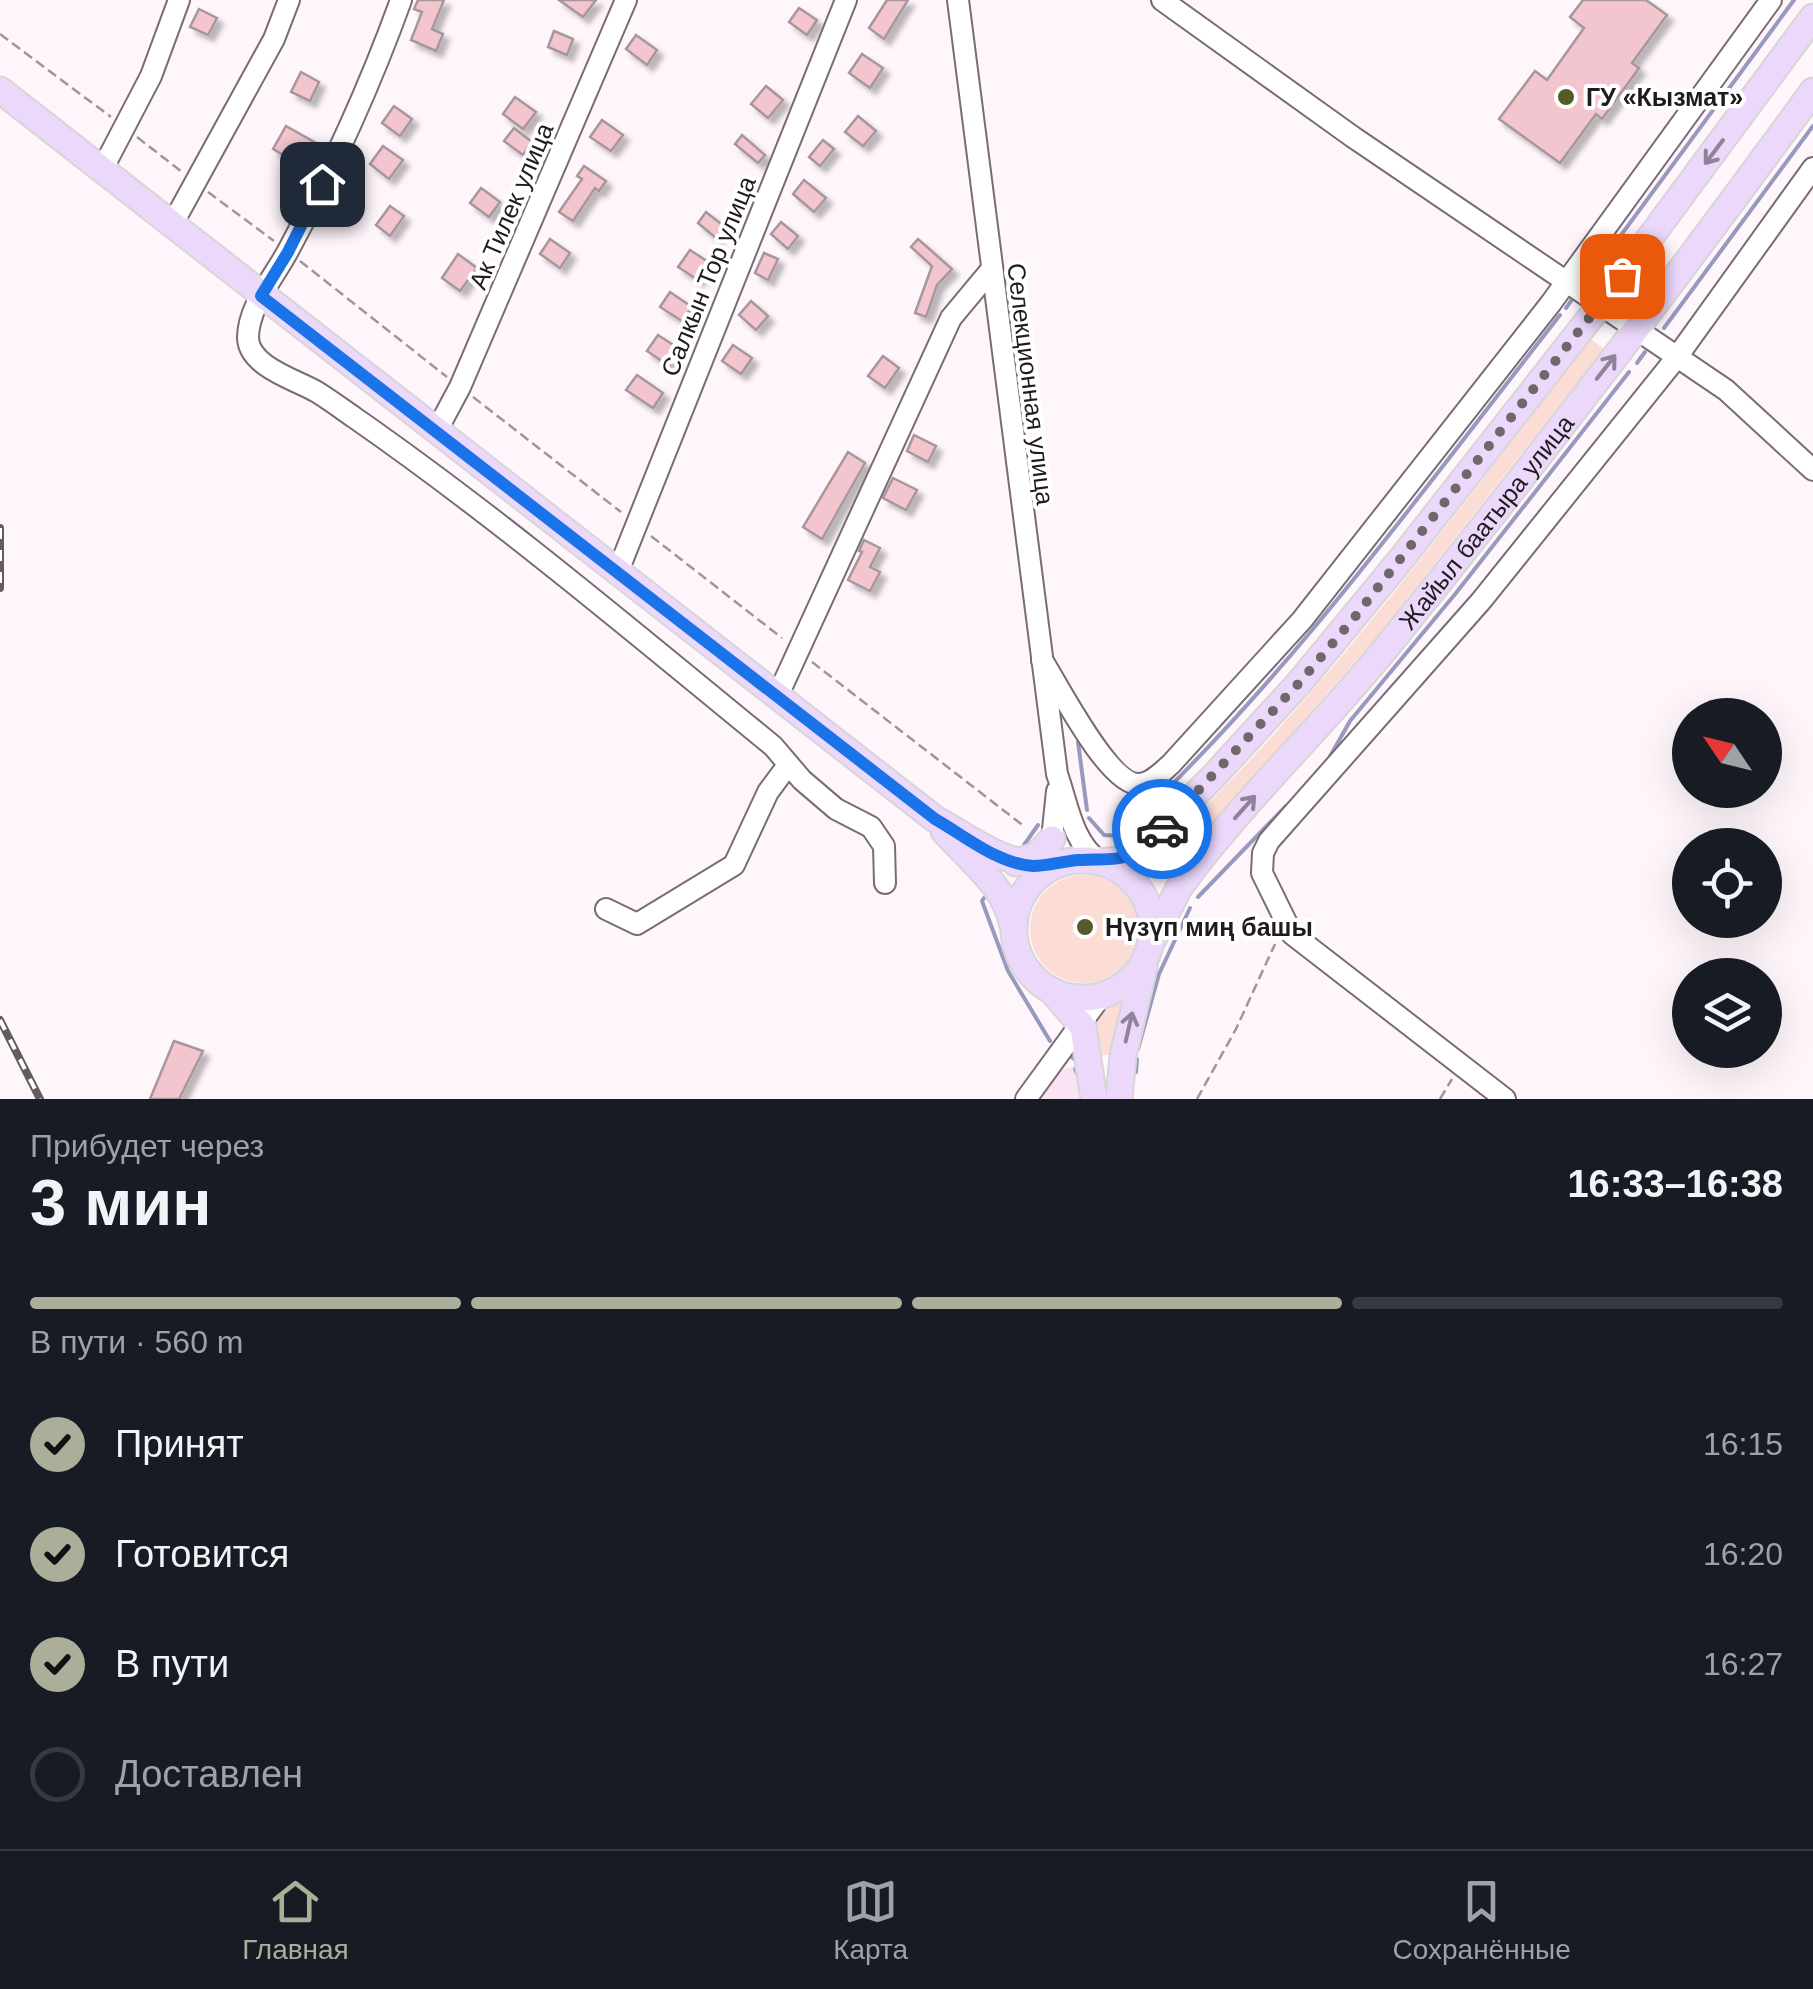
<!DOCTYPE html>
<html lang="ru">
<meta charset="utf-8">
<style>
:root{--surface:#171b24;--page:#242831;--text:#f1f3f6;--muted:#9ea1a6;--line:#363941;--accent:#abae99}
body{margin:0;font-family:Arial,sans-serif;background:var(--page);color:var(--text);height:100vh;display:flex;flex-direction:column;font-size:38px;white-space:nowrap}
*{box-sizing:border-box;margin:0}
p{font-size:32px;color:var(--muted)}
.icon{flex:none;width:55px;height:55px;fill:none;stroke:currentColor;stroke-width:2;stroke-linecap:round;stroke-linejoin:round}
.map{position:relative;height:1099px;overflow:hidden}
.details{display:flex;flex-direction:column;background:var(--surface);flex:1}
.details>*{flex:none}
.needle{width:65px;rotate:305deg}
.controls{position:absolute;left:1672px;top:698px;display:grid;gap:20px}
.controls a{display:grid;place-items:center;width:110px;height:110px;border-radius:50%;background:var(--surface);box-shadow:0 10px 40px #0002;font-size:50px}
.pin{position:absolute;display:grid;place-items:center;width:85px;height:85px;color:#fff;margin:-42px;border-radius:20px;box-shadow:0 5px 15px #0006}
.courier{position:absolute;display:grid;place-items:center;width:100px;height:100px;margin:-50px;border:8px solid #1a73e8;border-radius:50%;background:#fff;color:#222;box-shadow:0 2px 12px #0007}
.headline em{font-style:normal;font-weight:700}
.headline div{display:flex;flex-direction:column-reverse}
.headline{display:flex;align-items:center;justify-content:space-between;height:170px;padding:0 30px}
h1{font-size:65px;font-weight:700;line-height:75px}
.bar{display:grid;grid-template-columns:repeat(4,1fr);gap:15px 10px;align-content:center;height:120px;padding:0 30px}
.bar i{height:12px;border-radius:8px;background:var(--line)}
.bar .current{background:var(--accent)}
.bar p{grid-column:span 4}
ol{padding:0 30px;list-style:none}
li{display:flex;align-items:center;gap:30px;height:110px}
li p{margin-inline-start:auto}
li .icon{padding:10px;border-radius:50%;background:var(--accent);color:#111;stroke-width:4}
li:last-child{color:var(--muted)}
li i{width:55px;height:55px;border:5px solid var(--line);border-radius:50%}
.menu{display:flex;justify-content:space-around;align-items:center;height:140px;border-top:2px solid var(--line);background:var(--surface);font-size:28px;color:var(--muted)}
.menu a{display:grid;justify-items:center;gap:5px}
.menu .current{color:var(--accent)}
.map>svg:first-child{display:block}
.built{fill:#fae4f4}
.green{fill:#fbddd6}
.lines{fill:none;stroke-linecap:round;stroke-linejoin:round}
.stream{stroke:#979abe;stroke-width:4}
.building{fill:#f3c5cf;stroke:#a8979a;stroke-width:2.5;filter:url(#shadow)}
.minor-casing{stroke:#796c75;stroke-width:24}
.major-casing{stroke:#d7d6d6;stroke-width:29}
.path{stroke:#9d969b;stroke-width:2.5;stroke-dasharray:10 5;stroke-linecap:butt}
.minor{stroke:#fff;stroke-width:20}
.major{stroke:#ebd8fb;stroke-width:25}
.rail-casing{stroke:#625c60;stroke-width:8}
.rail{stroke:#fff;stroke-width:4;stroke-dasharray:11;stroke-linecap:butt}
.oneway{stroke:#908398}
.done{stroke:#6e686c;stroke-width:10;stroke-dasharray:0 18}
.route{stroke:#1a73e8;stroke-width:12}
.poi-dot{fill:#565a28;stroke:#fff;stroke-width:4}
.labels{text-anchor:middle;stroke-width:8;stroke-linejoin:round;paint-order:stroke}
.poi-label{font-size:25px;font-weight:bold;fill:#201b1e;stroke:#fff;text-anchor:start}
.street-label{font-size:25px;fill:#201b1e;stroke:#fff}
</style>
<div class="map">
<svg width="1813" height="1099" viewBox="0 0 1813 1099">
<defs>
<filter id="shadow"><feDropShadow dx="6" dy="6" stdDeviation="2.5" flood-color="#0004"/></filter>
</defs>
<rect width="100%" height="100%" fill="#fff6fc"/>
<polygon class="built" points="1082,1065 1086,1099 1036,1099 1057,1070"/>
<g class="green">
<path d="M1591,339L1604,349L1376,638L1206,831L1172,875L1153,857C1319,704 1452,516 1591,339Z"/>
<circle cx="1084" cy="929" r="54"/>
<path d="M1127,999L1115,1054L1098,1056C1093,1014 1090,1019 1127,999Z"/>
</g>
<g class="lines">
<g class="stream">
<polyline points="1588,280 1794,0"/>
<polyline points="1566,308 1571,301"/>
<polyline points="1664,328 1813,126"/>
<polyline points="1637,363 1645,352"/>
<polyline points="1078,742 1087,810"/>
<polyline points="1328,760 1350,721 1456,593 1629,372"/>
<polyline points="1089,818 1104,835 1119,836"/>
<path d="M1126,829C1290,676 1422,491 1560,315"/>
<polyline points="1024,845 1038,825"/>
<polyline points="1198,897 1286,806"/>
<polyline points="984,898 982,901 1008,971 1050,1041"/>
<polyline points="1138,1049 1159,974 1190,908"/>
<polyline points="1071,1056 1074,1059"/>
<polyline points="1075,1069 1079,1077"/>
<polyline points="1136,1072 1137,1059"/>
</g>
</g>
<g class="building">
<polygon points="418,0 444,0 432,29 443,34 436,51 411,40 422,12 414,9"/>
<polygon points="559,0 596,0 583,17"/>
<polygon points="887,0 908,0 884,39 869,28"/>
<polygon points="1583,0 1646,0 1667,15 1632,63 1639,68 1602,119 1596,114 1560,163 1499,119 1535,71 1547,80 1584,28 1570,17"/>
<polygon points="799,8 817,20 807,35 789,22"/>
<polygon points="199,9 217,18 208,35 190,27"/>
<polygon points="554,31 573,39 567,55 548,47"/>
<polygon points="636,35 657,50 647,65 626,49"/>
<polygon points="862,54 883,68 870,88 849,73"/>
<polygon points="301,72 319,82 310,101 291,92"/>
<polygon points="766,86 783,100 768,118 751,104"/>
<polygon points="515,97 536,112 523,129 503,114"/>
<polygon points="394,106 412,119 400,136 382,123"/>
<polygon points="858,116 876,131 863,146 845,132"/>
<polygon points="602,120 623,135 611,151 590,137"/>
<polygon points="286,126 323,147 309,170 273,149"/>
<polygon points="514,128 532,142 523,155 504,141"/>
<polygon points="742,135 765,155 758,163 735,144"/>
<polygon points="823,140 834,149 820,166 809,157"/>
<polygon points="383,146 403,160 389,179 370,164"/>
<polygon points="584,166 606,181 599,191 595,188 573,221 559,212 582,179 577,176"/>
<polygon points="804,180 826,198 814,212 793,194"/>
<polygon points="481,188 500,202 489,217 470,203"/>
<polygon points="390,206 404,216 390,236 376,225"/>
<polygon points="706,212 725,227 716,238 698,223"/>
<polygon points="781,222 798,236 788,249 771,234"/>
<polygon points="550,239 570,253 560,268 540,254"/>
<polygon points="918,239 952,269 937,285 926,317 915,313 932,266 911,247"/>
<polygon points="690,250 710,263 698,280 678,267"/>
<polygon points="764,253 778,259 768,280 755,273"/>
<polygon points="458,254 477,268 460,291 442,278"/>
<polygon points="670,292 692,307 682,321 660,307"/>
<polygon points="751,301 768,316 756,330 739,315"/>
<polygon points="658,335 678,348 666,364 647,351"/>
<polygon points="733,345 752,358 741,374 722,361"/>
<polygon points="883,356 899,368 885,388 868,376"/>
<polygon points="637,375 663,393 653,408 626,390"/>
<polygon points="914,435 936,446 928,462 907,451"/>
<polygon points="848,452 865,463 822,539 803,527"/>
<polygon points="893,478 917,490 906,510 883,498"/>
<polygon points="864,540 880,548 870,567 880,572 870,591 848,580 862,552 859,551"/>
<polygon points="174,1041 203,1051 179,1099 150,1099"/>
</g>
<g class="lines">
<defs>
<g id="minor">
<path d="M401,0C370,86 332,169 289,249C275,276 248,306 248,338C249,367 297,380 317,392C330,400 342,409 355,418C500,519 636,634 773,746L802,780L836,809L871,827L884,846L885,883"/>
<path d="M958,0L1057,774C1068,805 1072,842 1100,862"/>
<polyline points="1162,0 1353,137 1726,390 1813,470"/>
<polyline points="103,168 151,76 179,0"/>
<polyline points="173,223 274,39 289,0"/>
<polyline points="437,430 460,387 626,0"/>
<polyline points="618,571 846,0"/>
<path d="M1042,660C1058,685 1108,784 1138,784C1151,784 1162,772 1171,764L1302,620L1551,303L1771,0"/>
<polyline points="778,695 951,318 991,270"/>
<polyline points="1030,885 1052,839 1057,791"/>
<polyline points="606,909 637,924 734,865 768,792 788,765"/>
<polyline points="1026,1099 1101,996"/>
<polyline points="1505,1099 1292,934 1262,873 1263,853 1269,841 1481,601 1677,357 1813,168"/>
</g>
<g id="major">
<path d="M0,90L935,819C979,843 1006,869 1059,864"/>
<path d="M944,831C970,861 1005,885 1013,926"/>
<circle cx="1083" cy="929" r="69"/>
<polyline points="1100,862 1118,860 1140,850 1213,777 1300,682 1402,558 1601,304 1813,17"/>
<polyline points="1016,863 1037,855 1052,839"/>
<path id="s1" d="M1150,945L1179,888L1196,865C1256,788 1328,720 1390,643C1536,463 1677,278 1813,91"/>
<polyline points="1052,991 1083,1027 1094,1099"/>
<polyline points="1119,1099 1123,1056 1144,967"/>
</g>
</defs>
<use href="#minor" class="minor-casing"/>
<use href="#major" class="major-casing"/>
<g class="path">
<polyline points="0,34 111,117"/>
<polyline points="137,137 182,172"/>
<polyline points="208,192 274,241"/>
<polyline points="300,261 447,377"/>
<polyline points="473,397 621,512"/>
<polyline points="651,536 782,638"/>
<polyline points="812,662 1025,827"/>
<polyline points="1197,1099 1236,1029 1275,944"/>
<polyline points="1440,1099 1452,1079"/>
</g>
<use href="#minor" class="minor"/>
<use href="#major" class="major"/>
<defs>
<g id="rail">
<polyline points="0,528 0,588"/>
<polyline points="0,1020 40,1099"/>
</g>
</defs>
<use href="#rail" class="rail-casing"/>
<use href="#rail" class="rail"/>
</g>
<defs><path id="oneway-shaft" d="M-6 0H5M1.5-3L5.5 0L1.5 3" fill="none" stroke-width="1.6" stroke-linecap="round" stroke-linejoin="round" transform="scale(2.5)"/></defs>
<g class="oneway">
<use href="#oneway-shaft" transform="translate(1714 152) rotate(127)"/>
<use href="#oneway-shaft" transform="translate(1606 367) rotate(-52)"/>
<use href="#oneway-shaft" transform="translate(1245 807) rotate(-48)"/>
<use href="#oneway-shaft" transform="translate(1129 1027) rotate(-77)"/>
</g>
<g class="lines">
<polyline class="done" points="1162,829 1300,682 1354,618 1622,276"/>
<path class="route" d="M322,184L288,252L261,296L935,819C965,836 998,864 1033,866C1049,866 1063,861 1079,860C1126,858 1126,864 1162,829"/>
</g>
<g class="poi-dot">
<circle cx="1566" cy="97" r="10"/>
<circle cx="1085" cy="927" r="10"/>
</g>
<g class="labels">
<g class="poi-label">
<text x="1586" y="106">ГУ «Кызмат»</text>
<text x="1105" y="936">Нүзүп миң башы</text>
</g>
<g class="street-label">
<text transform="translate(511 206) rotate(-67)" y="9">Ак Тилек улица</text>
<text transform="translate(708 276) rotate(-68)" y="9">Салкын Тор улица</text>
<text transform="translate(1031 384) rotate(83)" y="9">Селекционная улица</text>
<text dy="9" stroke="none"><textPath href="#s1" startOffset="542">Жайыл баатыра улица</textPath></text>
</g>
</g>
</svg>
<div class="controls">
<a><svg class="needle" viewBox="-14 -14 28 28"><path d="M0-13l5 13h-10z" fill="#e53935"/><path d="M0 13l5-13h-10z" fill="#9ea1a6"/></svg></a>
<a><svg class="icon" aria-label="locate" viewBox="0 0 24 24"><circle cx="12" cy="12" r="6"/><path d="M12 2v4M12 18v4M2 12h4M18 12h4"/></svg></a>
<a><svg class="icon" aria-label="layers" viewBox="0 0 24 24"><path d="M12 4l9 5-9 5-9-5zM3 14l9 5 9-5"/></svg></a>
</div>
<div class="pin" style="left:1622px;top:276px;background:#ea580c"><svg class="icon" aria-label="bag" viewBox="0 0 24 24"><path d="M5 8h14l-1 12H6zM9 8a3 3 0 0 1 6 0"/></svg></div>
<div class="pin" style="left:322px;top:184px;background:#1f2937"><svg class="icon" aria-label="home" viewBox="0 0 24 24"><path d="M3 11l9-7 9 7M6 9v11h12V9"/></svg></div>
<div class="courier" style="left:1162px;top:829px"><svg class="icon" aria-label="car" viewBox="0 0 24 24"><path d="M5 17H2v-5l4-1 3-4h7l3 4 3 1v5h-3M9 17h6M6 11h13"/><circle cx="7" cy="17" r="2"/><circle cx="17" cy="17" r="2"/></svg></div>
</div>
<section class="details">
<div class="headline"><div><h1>3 мин</h1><p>Прибудет через</p></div><em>16:33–16:38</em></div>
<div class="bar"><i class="current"></i><i class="current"></i><i class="current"></i><i></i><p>В пути · 560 m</p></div>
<ol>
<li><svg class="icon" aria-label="check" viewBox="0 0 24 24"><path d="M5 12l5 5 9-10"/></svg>Принят<p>16:15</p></li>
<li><svg class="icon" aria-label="check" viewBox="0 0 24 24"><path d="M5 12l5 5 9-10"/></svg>Готовится<p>16:20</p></li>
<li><svg class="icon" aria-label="check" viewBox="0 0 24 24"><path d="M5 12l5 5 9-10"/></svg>В пути<p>16:27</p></li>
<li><i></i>Доставлен</li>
</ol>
</section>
<nav class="menu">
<a class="current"><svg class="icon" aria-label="home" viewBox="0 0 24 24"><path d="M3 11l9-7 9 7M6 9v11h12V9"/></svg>Главная</a>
<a><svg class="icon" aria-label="map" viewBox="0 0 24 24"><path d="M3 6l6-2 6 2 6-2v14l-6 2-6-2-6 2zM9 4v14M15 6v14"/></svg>Карта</a>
<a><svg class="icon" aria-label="saved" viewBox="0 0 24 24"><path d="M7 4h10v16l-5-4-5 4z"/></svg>Сохранённые</a>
</nav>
